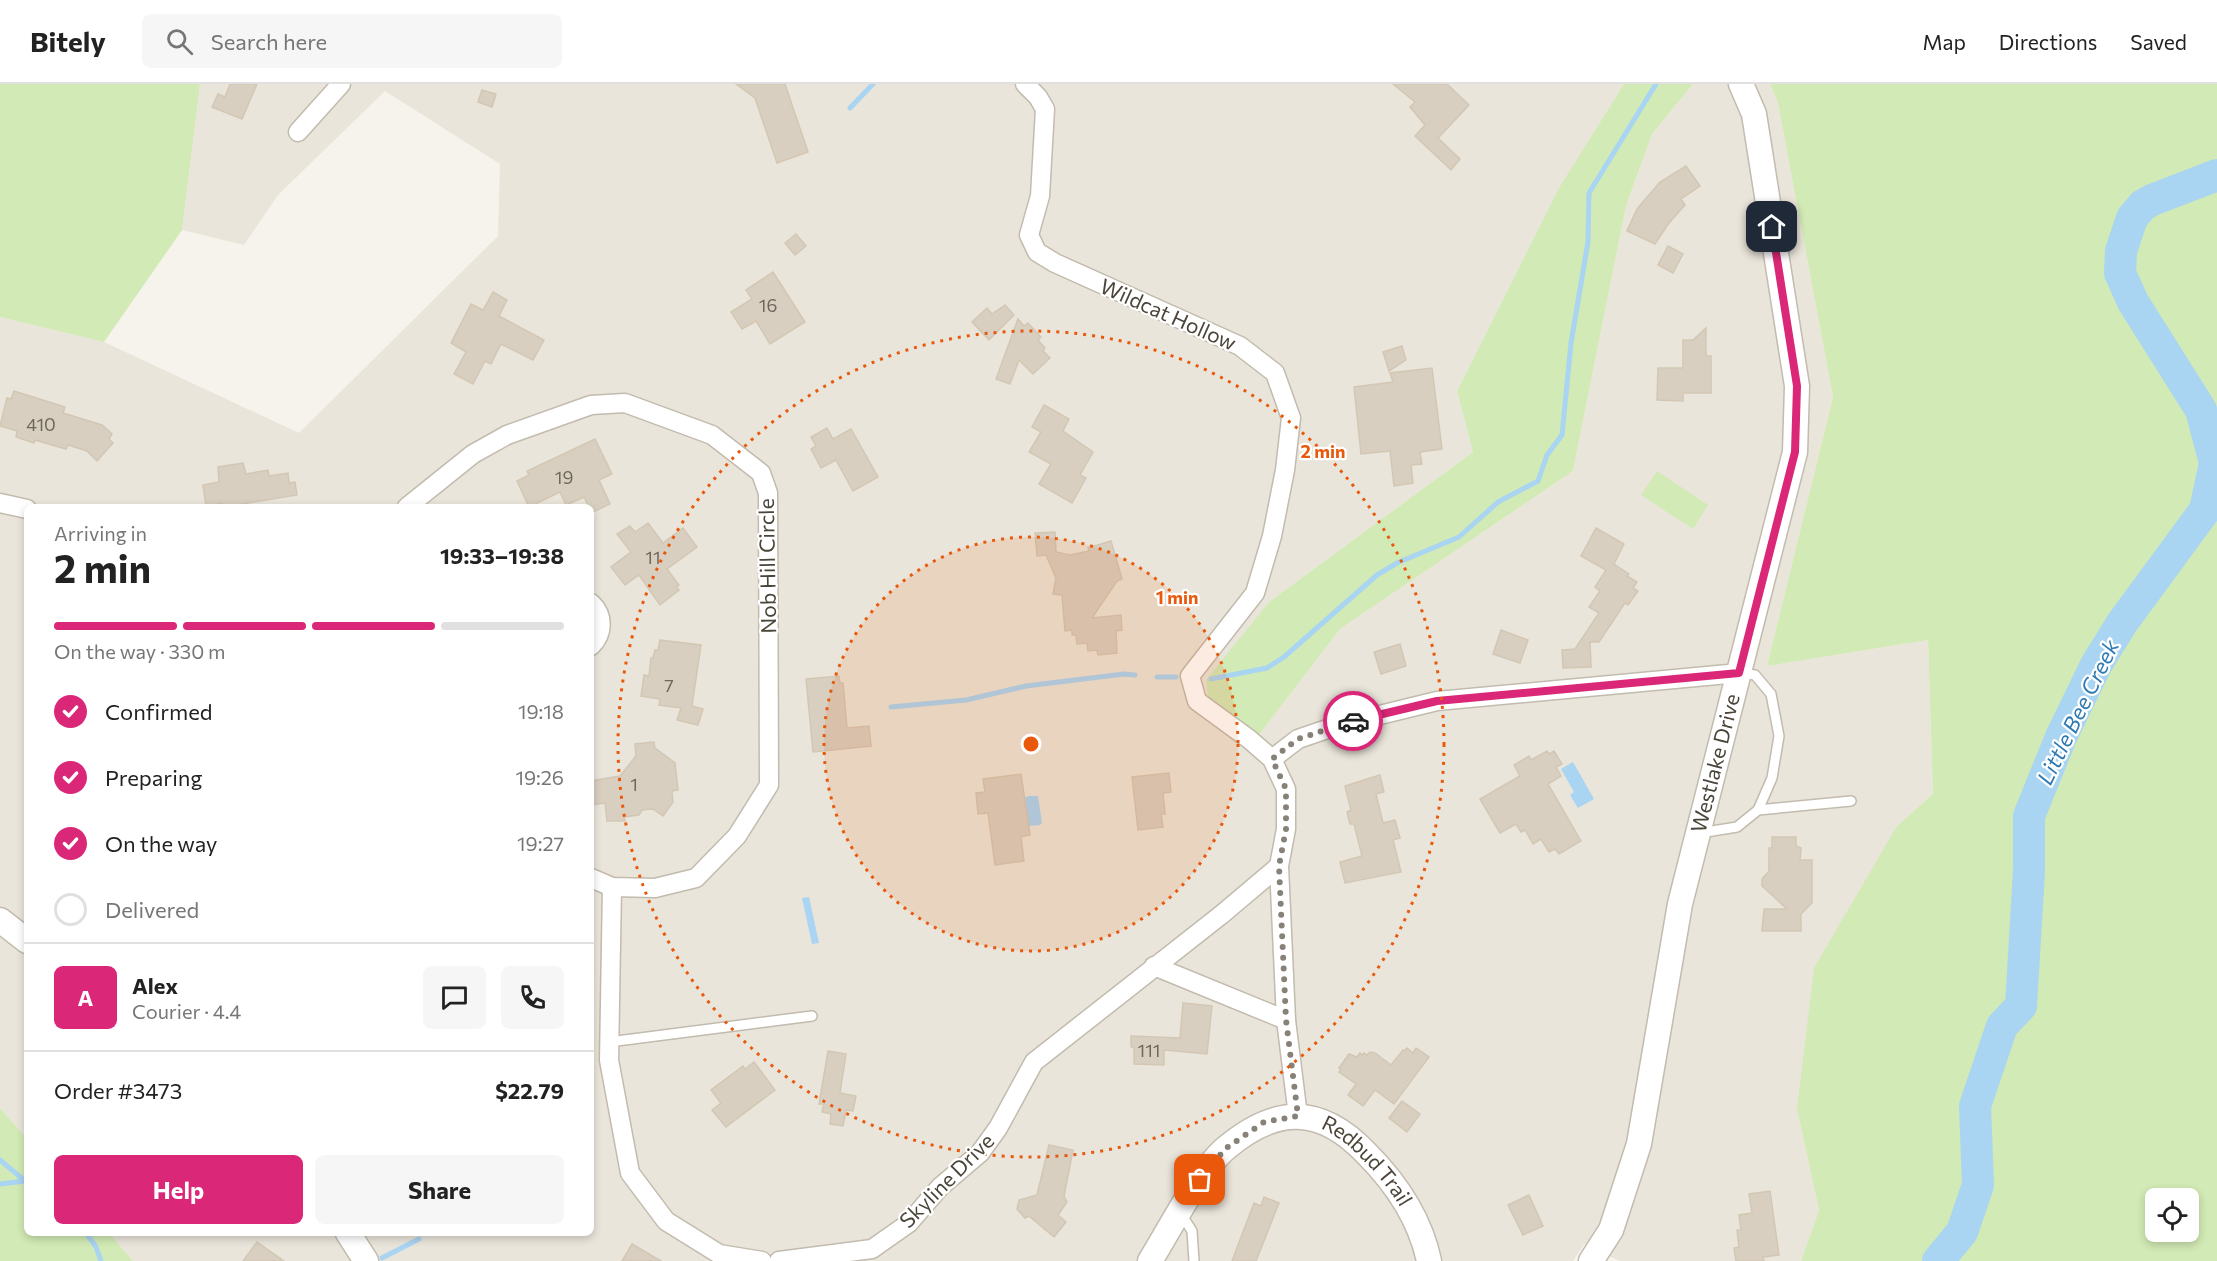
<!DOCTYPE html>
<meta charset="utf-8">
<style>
:root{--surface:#fff;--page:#f6f6f6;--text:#222;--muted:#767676;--line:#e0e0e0;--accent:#db2777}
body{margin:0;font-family:Commissioner,sans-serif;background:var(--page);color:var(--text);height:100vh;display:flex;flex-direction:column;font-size:22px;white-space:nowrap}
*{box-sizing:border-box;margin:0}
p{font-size:20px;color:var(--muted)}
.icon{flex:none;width:33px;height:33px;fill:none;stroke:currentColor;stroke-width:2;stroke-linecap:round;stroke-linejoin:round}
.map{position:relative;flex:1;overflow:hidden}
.details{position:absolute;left:24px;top:420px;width:570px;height:732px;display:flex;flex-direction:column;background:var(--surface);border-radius:9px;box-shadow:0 3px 9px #0003}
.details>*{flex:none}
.tools{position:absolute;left:2145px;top:1104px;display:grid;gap:12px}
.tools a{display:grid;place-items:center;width:54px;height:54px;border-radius:9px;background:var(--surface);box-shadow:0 3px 9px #0003;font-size:30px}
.pin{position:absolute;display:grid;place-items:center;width:51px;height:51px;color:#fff;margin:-26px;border-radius:12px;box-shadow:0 3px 9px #0006}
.courier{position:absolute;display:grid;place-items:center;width:60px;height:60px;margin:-30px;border:4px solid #db2777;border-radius:50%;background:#fff;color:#222;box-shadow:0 2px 8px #0007}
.headline em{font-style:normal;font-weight:700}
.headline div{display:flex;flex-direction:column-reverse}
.headline{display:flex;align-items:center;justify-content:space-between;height:102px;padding:0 30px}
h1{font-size:39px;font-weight:700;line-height:45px}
.bar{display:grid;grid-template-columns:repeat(4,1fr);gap:9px 6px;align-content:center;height:72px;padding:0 30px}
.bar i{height:8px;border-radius:4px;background:var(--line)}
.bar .active{background:var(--accent)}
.bar p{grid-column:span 4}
.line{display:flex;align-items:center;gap:15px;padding:0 30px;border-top:2px solid var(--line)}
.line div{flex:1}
.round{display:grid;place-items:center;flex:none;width:63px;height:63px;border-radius:9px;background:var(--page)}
ol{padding:0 30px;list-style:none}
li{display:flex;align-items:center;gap:18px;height:66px}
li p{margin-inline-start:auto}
li .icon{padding:6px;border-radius:50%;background:var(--accent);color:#fff;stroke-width:4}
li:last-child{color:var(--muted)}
li i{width:33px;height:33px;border:3px solid var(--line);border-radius:50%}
.button{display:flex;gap:12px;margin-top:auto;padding:12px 30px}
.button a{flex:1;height:69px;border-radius:9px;background:var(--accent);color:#fff;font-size:24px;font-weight:700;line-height:69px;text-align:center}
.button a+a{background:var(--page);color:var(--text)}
header{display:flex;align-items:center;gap:36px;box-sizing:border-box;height:84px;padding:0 30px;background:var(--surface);border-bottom:2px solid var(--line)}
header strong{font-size:28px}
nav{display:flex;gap:33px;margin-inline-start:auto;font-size:21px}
.search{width:420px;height:54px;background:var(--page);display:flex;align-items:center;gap:15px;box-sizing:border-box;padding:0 21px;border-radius:9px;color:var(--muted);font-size:22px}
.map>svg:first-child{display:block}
.residential{fill:#eae5da}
.green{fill:#d2eab5;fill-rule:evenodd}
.water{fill:#a9d4f2}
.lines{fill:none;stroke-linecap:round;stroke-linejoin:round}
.stream{stroke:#a9d4f2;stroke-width:5}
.river{stroke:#a9d4f2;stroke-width:32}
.building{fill:#d8cfc1;stroke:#d3c7b4;stroke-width:1.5}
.service-casing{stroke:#c2bbae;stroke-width:12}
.minor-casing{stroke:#c2bbae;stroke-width:21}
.tertiary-casing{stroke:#c2bbae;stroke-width:27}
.service{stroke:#fff;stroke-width:9}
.minor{stroke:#fff;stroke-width:18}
.tertiary{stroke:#fff;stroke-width:24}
.done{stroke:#878178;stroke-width:6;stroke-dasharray:0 10.8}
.route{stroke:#db2777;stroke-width:8}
.ring{fill:none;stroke:#e8590c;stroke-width:3;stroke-dasharray:3 6}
.labels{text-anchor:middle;stroke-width:4.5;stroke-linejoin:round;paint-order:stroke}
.number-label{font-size:18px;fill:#6e675b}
.street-label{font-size:21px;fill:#4b4439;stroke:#fff}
.water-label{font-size:22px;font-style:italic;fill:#2e7ab2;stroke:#fff}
.centre{fill:#e8590c;stroke:#fff;stroke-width:3}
.ring-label{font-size:18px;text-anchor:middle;font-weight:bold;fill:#e8590c;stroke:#fff;stroke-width:4.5;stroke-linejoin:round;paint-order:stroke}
</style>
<header>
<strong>Bitely</strong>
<div class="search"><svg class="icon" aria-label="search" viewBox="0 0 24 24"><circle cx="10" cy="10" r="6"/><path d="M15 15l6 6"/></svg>Search here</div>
<nav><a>Map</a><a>Directions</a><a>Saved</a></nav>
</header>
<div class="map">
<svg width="2217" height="1177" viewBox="0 0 2217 1177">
<rect width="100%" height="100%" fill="#f6f3ec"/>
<polygon class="residential" points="200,0 1624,0 1559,105 1457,307 1473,368 1269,518 1259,651 1340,545 1573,387 1626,122 1652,50 1693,0 1770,0 1778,19 1833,313 1767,582 1928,556 1933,710 1897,742 1797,1025 1819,1126 1801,1177 1620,1177 1584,1160 1573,1177 133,1177 109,1149 591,1149 591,423 27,423 27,1055 0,1024 0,233 104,258 299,349 498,152 500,80 385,7 278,111 244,161 182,146"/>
<g class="green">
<polygon points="0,0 200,0 182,146 104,258 0,233"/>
<polygon points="1624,0 1693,0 1652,50 1626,122 1573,387 1340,545 1259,651 1208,613 1206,596 1269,518 1473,368 1457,307 1559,104"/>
<path d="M1770,0H2217V1177H1801L1819,1126L1797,1025L1814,884L1897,742L1933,710L1928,556L1767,582L1833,313L1778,19ZM2156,1114H2188V1148H2156Z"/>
<polygon points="1657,387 1708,421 1693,445 1641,411"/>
<polygon points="0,1024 27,1055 27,1149 109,1149 133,1177 0,1177"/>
</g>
<g class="water">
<polygon points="1573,678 1594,715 1578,724 1570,711 1574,708 1561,685"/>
<polygon points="1028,712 1038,712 1042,739 1040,741 1029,742 1025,714"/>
<polygon points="809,813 819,859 812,860 802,814"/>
</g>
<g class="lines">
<g class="stream">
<polyline points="850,24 873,0"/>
<polyline points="1157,593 1176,593"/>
<polyline points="1211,595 1267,584 1284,573 1377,491 1397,479 1459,453 1498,418 1538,397 1547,371 1562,351 1571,259 1588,158 1589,109 1656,0"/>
<polyline points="891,623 966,616 1026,602 1124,590 1135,591"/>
<polyline points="0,1076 25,1097"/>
<polyline points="0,1100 25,1097"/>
<polyline points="86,1149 96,1163 101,1177"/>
<polyline points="382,1174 419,1155"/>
</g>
<polyline class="river" points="1938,1177 1962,1148 1978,1101 1975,1022 2002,942 2021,922 2029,787 2029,732 2061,653 2096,581 2122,539 2205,426 2215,379 2201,326 2133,218 2120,189 2121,167 2132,134 2143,121 2152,116 2217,91"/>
</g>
<g class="building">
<polygon points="230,0 257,0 242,35 212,23 218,10 225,13"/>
<polygon points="736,0 785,0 808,68 777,79 755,14"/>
<polygon points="1393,0 1447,0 1469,21 1438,54 1460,75 1451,86 1415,52 1425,41 1410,23 1415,18"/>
<polygon points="482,6 496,10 492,23 478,18"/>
<polygon points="1686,82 1700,102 1681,115 1685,121 1669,139 1655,160 1627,147 1637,125 1660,98"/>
<polygon points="796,150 806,162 795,171 785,159"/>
<polygon points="1668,162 1683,170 1673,189 1658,181"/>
<polygon points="773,188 805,238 770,260 756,237 742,245 731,228 752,215 746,206"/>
<polygon points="493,208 507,216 499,232 544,256 533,276 501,260 491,280 485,277 473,300 454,290 466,268 451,259 471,220 483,226"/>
<polygon points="1005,221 1014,231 989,256 972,238 987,224 992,230"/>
<polygon points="1018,235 1024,242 1028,239 1041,253 1038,256 1045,264 1043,267 1050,274 1033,290 1019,276 1010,300 996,295"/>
<polygon points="1706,244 1706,272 1711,272 1711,309 1683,309 1683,317 1657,316 1658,284 1683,284 1683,256 1693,256"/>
<polygon points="1402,262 1406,276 1389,287 1383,268"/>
<polygon points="1432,284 1442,365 1420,368 1422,380 1411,381 1413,399 1394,402 1390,367 1361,370 1354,303 1393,298 1390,289"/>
<polygon points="14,307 65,323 63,329 102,341 112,350 109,355 113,359 97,377 87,367 68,361 66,365 35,356 34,359 16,353 17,347 0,342 7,314 11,315"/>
<polygon points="1044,321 1069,335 1063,347 1093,368 1080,391 1086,394 1072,419 1039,400 1051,380 1029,368 1041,348 1032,343"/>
<polygon points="827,344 833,355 851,345 878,393 853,407 836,376 821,384 811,365 816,362 811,353"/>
<polygon points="595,355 612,390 599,396 610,420 591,429 591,423 589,423 584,413 566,421 560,408 529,423 517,397 529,391 527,387"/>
<polygon points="243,379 246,390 268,386 269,392 288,389 289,399 295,398 297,411 242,420 223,422 222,419 206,422 203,401 219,398 218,383"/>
<polygon points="648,439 663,459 683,444 697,463 667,485 679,501 676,502 679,506 660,521 639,491 625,501 611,483 631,468 617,450 630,442 635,448"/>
<polygon points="1596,444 1624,460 1614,480 1629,490 1627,492 1637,498 1633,504 1638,507 1628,521 1625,519 1599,558 1590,558 1591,583 1563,584 1562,566 1575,565 1599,529 1589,523 1600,507 1595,503 1606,486 1581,472"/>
<polygon points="1055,448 1056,468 1070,471 1089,467 1088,464 1111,457 1122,495 1117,497 1092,534 1121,531 1122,546 1116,547 1117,569 1098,571 1097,566 1088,567 1087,559 1077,560 1076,551 1072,551 1072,546 1065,547 1062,511 1053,510 1056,494 1046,471 1037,472 1035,449"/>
<polygon points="1501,546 1528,556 1520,579 1493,570"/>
<polygon points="660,556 701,561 692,622 703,625 698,641 677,636 681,624 659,621 660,615 641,612 644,591 649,592 651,574 653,574 655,566 658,566"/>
<polygon points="1400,560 1406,582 1381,590 1374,568"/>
<polygon points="839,592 840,599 843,599 847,644 869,642 871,662 813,668 806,595"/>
<polygon points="654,658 655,664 675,679 678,706 672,707 673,718 663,732 653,725 642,726 639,731 624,733 625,737 607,737 605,719 591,721 591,697 620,692 636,672 635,660"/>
<polygon points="1547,667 1549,670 1554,667 1562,680 1556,683 1561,692 1548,700 1581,757 1559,770 1555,765 1549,768 1541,755 1533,760 1525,746 1521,748 1516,740 1500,749 1480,715 1520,692 1514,681 1529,672 1531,676"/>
<polygon points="1169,689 1171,708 1163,709 1165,730 1161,730 1163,743 1138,746 1132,693"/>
<polygon points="1021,690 1030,751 1021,753 1024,777 995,781 988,729 978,730 976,709 985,708 983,695"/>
<polygon points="1380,691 1384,708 1376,710 1383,739 1395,736 1400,754 1393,756 1401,788 1345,799 1340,778 1362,772 1354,740 1350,740 1347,728 1351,726 1345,702"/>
<polygon points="1772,753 1796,753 1796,762 1801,764 1800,776 1812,776 1812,819 1801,830 1801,847 1762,847 1764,825 1787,825 1762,802 1762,795 1769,787 1769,764 1772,764"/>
<polygon points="1183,919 1212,922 1207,970 1164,966 1164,981 1134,980 1134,964 1131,963 1131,952 1180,954"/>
<polygon points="1407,964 1413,969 1416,964 1429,973 1394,1020 1375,1006 1363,1022 1348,1011 1356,1000 1339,988 1341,985 1339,984 1349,970 1357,973 1360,969 1362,971 1364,969 1367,971 1370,968 1375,969 1391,981 1403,966 1404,967"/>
<polygon points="828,967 846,970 840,1009 856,1012 853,1027 846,1026 843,1042 830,1040 831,1030 822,1028 824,1020 819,1020"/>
<polygon points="754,978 775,1006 726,1043 712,1026 721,1019 711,1006 743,982 745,985"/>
<polygon points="1402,1017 1420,1030 1407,1048 1389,1034"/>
<polygon points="1049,1061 1073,1066 1064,1112 1067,1118 1058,1131 1066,1138 1054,1153 1029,1132 1025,1134 1017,1125 1019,1116 1037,1111"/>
<polygon points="1770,1107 1779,1171 1763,1173 1764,1177 1736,1177 1734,1164 1739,1163 1737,1146 1741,1146 1739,1131 1752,1129 1749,1110"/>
<polygon points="1529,1111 1543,1142 1523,1151 1508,1121"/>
<polygon points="1264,1113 1279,1119 1256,1177 1232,1177 1254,1119 1261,1122"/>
<polygon points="257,1158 284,1177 243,1177"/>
<polygon points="632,1160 661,1177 622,1177"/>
</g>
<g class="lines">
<defs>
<g id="service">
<polyline points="1758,726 1851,717"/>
<polyline points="1700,749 1737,743 1758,726 1772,694 1779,652 1771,610 1755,591 1741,589"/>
<polyline points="609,958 812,932"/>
<polyline points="1181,1130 1192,1147 1194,1177"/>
</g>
<g id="minor">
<polyline points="1025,0 1038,13 1045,25 1040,112 1029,151 1037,168 1055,179 1240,262 1275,289 1291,334 1285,386 1272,452 1255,509 1190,592 1197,617 1249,655 1272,675 1286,705 1286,745 1279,782 1286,936 1298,1032"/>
<polyline points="298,48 341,0"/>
<polyline points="0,419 27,425"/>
<polyline points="407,423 473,370 507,351 591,321 625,319 712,351 761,389 768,409 769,701 737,752 696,794 655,804 612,803 591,794"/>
<path d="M591,519C604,531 604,549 591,562"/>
<polyline points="1272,675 1298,655 1339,641 1437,617 1739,589"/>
<polyline points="612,803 609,976 630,1089 666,1137 719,1170 762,1177"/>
<polyline points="1154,882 1286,936"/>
<polyline points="779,1177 872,1165 909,1139 940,1103 980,1069 998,1044 1034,978 1221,831 1279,782"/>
</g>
<g id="tertiary">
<polyline points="0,836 27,857"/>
<polyline points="348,1149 366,1177"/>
<path id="s1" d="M1150,1177C1170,1145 1199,1087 1226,1064C1276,1022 1320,1021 1366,1069C1396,1099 1420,1134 1429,1177"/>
<path id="s2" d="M1591,1177L1611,1146L1639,1060L1680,820L1795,368L1797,302L1754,30L1741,0"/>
</g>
</defs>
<use href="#service" class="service-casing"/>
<use href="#minor" class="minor-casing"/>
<use href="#tertiary" class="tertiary-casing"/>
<use href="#service" class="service"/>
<use href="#minor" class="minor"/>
<use href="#tertiary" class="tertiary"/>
</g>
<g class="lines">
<polyline class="done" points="1200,1096 1225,1065 1264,1038 1298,1032 1286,936 1279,782 1286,745 1286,705 1272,675 1298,655 1353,637"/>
<polyline class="route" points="1353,637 1437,617 1739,589 1795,368 1797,302 1772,143"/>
</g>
<circle cx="1031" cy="660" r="207" fill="#e8590c" fill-opacity=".12"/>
<g class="ring">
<circle cx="1031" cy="660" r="207"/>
<circle cx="1031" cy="660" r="413"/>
</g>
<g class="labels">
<g class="number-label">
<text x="768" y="228">16</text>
<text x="41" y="347">410</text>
<text x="564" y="400">19</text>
<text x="653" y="480">11</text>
<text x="669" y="608">7</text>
<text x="634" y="707">1</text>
<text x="1149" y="973">111</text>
</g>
<g class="street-label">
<text transform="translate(1168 231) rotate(24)" y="7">Wildcat Hollow</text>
<text transform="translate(768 482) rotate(-91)" y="7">Nob Hill Circle</text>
<text dy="7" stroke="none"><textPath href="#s2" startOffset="516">Westlake Drive</textPath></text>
<text dy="7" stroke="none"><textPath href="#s1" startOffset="302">Redbud Trail</textPath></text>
<text transform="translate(947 1097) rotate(-45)" y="7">Skyline Drive</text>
</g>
<g class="water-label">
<text transform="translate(2078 628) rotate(-64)" y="8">Little Bee Creek</text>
</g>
</g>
<circle cx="1031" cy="660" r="9" class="centre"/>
<g class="ring-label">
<text x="1323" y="374">2 min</text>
<text x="1177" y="520">1 min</text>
</g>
</svg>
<div class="tools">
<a><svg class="icon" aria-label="locate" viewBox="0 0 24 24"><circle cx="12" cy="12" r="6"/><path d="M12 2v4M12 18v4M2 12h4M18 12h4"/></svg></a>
</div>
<div class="pin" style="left:1200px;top:1096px;background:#ea580c"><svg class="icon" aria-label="bag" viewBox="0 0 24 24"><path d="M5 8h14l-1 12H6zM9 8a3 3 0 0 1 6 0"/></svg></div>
<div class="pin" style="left:1772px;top:143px;background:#1f2937"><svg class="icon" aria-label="home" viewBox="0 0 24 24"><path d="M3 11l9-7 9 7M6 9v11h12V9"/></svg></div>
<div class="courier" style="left:1353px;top:637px"><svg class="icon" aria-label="car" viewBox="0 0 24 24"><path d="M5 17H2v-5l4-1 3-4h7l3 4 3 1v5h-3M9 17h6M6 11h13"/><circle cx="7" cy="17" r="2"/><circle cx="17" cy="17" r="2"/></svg></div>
<section class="details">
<div class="headline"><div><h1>2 min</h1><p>Arriving in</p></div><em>19:33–19:38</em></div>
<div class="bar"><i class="active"></i><i class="active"></i><i class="active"></i><i></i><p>On the way · 330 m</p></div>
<ol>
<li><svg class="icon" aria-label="check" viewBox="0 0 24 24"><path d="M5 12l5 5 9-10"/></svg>Confirmed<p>19:18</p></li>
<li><svg class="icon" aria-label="check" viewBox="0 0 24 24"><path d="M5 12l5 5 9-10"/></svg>Preparing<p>19:26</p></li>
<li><svg class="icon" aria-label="check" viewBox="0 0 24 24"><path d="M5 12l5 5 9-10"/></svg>On the way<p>19:27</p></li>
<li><i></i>Delivered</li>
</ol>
<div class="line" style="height:108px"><b class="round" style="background:var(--accent);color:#fff">A</b><div><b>Alex</b><p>Courier · 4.4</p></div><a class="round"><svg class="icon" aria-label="chat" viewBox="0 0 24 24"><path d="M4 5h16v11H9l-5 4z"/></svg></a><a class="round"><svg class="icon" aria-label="phone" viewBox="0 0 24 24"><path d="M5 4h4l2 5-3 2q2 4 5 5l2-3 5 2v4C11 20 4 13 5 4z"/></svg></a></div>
<div class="line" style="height:78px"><div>Order #3473</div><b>$22.79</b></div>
<div class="button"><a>Help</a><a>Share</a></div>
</section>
</div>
